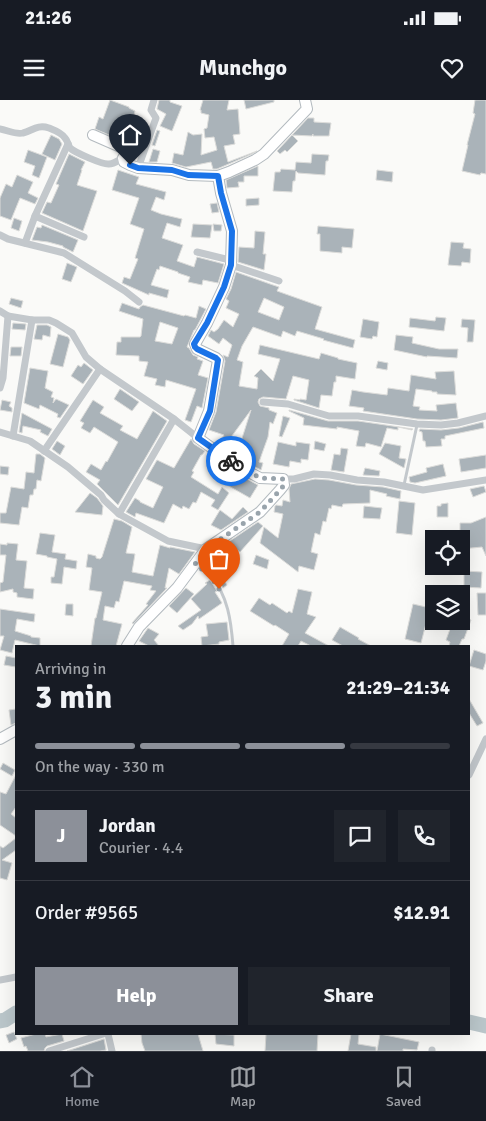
<!DOCTYPE html>
<meta charset="utf-8">
<style>
:root{--surface:#171b24;--page:#20242c;--text:#f1f3f6;--muted:#9ea1a6;--line:#363941;--accent:#8c9099}
body{margin:0;font-family:Signika,sans-serif;background:var(--page);color:var(--text);height:100vh;display:flex;flex-direction:column;font-size:19px;white-space:nowrap}
*{box-sizing:border-box;margin:0}
p{font-size:16px;color:var(--muted)}
.icon{flex:none;width:28px;height:28px;fill:none;stroke:currentColor;stroke-width:2;stroke-linecap:round;stroke-linejoin:round}
.map{position:relative;flex:1;overflow:hidden}
.side{position:absolute;left:15px;top:545px;width:455px;height:390px;display:flex;flex-direction:column;background:var(--surface);border-radius:0px;box-shadow:0 5px 20px #0002}
.side>*{flex:none}
.buttons{position:absolute;left:425px;top:430px;display:grid;gap:10px}
.buttons a{display:grid;place-items:center;width:45px;height:45px;border-radius:0px;background:var(--surface);box-shadow:0 5px 20px #0002;font-size:25px}
.pin{position:absolute;display:grid;place-items:center;width:42px;height:42px;color:#fff;margin:-51px -21px;border-radius:50% 50% 50% 0;rotate:-45deg;box-shadow:0 0 5px #0007}
.pin .icon{rotate:45deg}
.courier{position:absolute;display:grid;place-items:center;width:50px;height:50px;margin:-25px;border:4px solid #1a73e8;border-radius:50%;background:#fff;color:#222;box-shadow:0 1px 6px #0007}
.summary em{font-style:normal;font-weight:800}
.summary div{display:flex;flex-direction:column-reverse}
.summary{display:flex;align-items:center;justify-content:space-between;height:85px;padding:0 20px}
h1{font-size:32px;font-weight:800;line-height:38px}
.bar{display:grid;grid-template-columns:repeat(4,1fr);gap:8px 5px;align-content:center;height:60px;padding:0 20px}
.bar i{height:6px;border-radius:4px;background:var(--line)}
.bar .on{background:var(--accent)}
.bar p{grid-column:span 4}
.line{display:flex;align-items:center;gap:12px;padding:0 20px;border-top:1px solid var(--line)}
.line div{flex:1}
.round{display:grid;place-items:center;flex:none;width:52px;height:52px;border-radius:0px;background:var(--page)}
.cta{display:flex;gap:10px;margin-top:auto;padding:10px 20px}
.cta a{flex:1;height:58px;border-radius:0px;background:var(--accent);color:#fff;font-size:20px;font-weight:800;line-height:58px;text-align:center}
.cta a+a{background:var(--page);color:var(--text)}
.status{display:flex;justify-content:space-between;align-items:center;height:35px;padding:0 25px;background:var(--surface);direction:ltr}
.status svg{height:14px;fill:currentColor}
header{display:flex;justify-content:space-between;align-items:center;height:65px;padding:0 20px;background:var(--surface);font-size:22px;font-weight:800}
.menu{display:flex;justify-content:space-around;align-items:center;height:70px;border-top:1px solid var(--line);background:var(--surface);font-size:14px;color:var(--muted)}
.menu a{display:grid;justify-items:center;gap:2px}
.menu .on{color:var(--accent)}
.map>svg:first-child{display:block}
.lines{fill:none;stroke-linecap:round;stroke-linejoin:round}
.river{stroke:#bbc7cb;stroke-width:15}
.building{fill:#aab3b9;stroke:#dcdcda;fill-rule:evenodd}
.secondary-casing{stroke:#b3babf;stroke-width:12}
.lane{stroke:#c3c8cc;stroke-width:3}
.street{stroke:#c3c8cc;stroke-width:7}
.secondary{stroke:#fff;stroke-width:10}
.done{stroke:#99a4ac;stroke-width:5;stroke-dasharray:0 9}
.route{stroke:#1a73e8;stroke-width:6}
</style>
<div class="status"><b>21:26</b><svg viewBox="0 0 49 12"><path d="M0 12V9h3v3zM5 12V6h3v6zM10 12V3h3v9zM15 12V0h3v12zM26 1h20v11H26zM47 4h2v5h-2z"/></svg></div>
<header><svg class="icon" aria-label="menu" viewBox="0 0 24 24"><path d="M4 6h16M4 12h16M4 18h16"/></svg>Munchgo<svg class="icon" aria-label="heart" viewBox="0 0 24 24"><path d="M12 20l-8-8c-3-5 5-10 8-4 3-6 11-1 8 4z"/></svg></header>
<div class="map">
<svg width="486" height="951" viewBox="0 0 486 951">
<rect width="100%" height="100%" fill="#fafaf8"/>
<g class="lines">
<g class="river">
<polyline points="0,921 5,920 16,913"/>
<polyline points="469,922 486,926"/>
</g>
</g>
<g class="building">
<polygon points="110,0 129,7 129,8 135,11 134,15 138,16 135,23 147,27 142,42 140,42 137,50 132,48 128,43 95,29 99,17 103,19"/>
<polygon points="159,0 170,0 170,2 182,6 172,31 160,26 166,14 157,9"/>
<polygon points="203,0 229,0 227,10 238,9 240,34 233,35 235,44 224,46 228,62 257,51 252,54 217,69 213,69 211,62 186,67 172,63 174,53 183,55 188,32 193,35 202,34 201,55 217,50 214,37 205,38 204,29 207,28 209,15 201,13 201,10 200,10"/>
<polygon points="244,0 274,0 274,2 246,9"/>
<polygon points="475,0 486,0 486,74 481,73 480,75 462,71 468,45 467,45 475,14 473,13"/>
<polygon points="308,18 314,18 314,22 331,23 329,36 313,36 313,34 312,36 292,35 298,41 287,52 285,50 280,54 277,51"/>
<polygon points="157,30 160,31 155,46 152,45"/>
<polygon points="51,35 59,39 62,44 55,60 42,54"/>
<polygon points="153,49 160,51 157,62 149,62"/>
<polygon points="28,50 47,57 39,78 32,75 35,66 24,62"/>
<polygon points="69,54 85,62 81,70 82,70 77,85 97,91 83,131 42,113 47,102 51,103 59,85 56,84"/>
<polygon points="312,54 329,55 328,61 326,61 325,75 298,73 296,71 295,81 293,81 292,92 273,91 275,72 280,72 281,69 295,70 296,62 311,63"/>
<polygon points="258,66 258,76 244,76 244,82 238,82 239,87 227,88 226,80"/>
<polygon points="118,70 139,77 136,84 166,92 164,100 156,97 151,110 161,114 182,119 180,127 167,123 162,138 183,145 177,161 194,167 197,157 224,164 218,183 203,180 202,185 188,182 190,177 178,173 178,172 160,166 159,170 157,169 151,185 169,190 167,198 149,193 149,195 122,183 124,177 130,179 138,159 135,158 144,129 130,124 139,98 112,90"/>
<polygon points="377,70 393,72 392,82 376,80"/>
<polygon points="17,75 33,82 28,93 38,98 35,104 20,98 11,120 0,116 0,98 6,84 12,87"/>
<polygon points="259,98 259,105 246,106 246,99"/>
<polygon points="217,103 219,112 212,113 210,104"/>
<polygon points="14,118 22,121 19,131 11,128"/>
<polygon points="193,124 212,125 210,138 191,137"/>
<polygon points="213,124 222,125 221,131 214,131"/>
<polygon points="42,125 78,140 73,152 63,147 63,146 48,142 32,140 37,127 41,128"/>
<polygon points="318,126 354,129 352,148 342,147 342,153 320,151 320,134 317,134"/>
<polygon points="255,131 265,132 263,154 266,154 264,170 238,162 239,147 254,148"/>
<polygon points="451,142 464,143 463,148 471,149 470,163 462,162 461,166 448,165"/>
<polygon points="67,163 77,167 71,182 62,179"/>
<path d="M236,172L273,185L279,187L277,191L322,207L315,229L355,240L353,248L323,240L324,239L297,231L295,236L283,231L281,237L253,227L242,246L237,260L243,262L239,286L257,289L258,278L254,276L261,269L273,281L280,259L258,254L260,245L319,259L321,253L338,258V259L357,263L355,279L336,276V282H334L332,296L321,295L319,308L294,300V299L300,300V299L306,300L309,280L293,276L286,299L263,297L259,299L258,302L260,306L269,308V310L277,313L273,324L270,322L268,337L259,362L263,363L261,370L236,357L251,310L223,348L218,344L224,335L209,330L216,312L225,261L223,255L228,257L232,245L223,238L219,244L208,236L211,230L214,232L218,229L224,220L233,227L239,214L226,208L229,201L226,199L231,189ZM264,198L284,207L279,220L258,212Z"/>
<polygon points="11,198 23,201 21,208 9,204"/>
<path d="M122,203L139,209L140,207L143,205L184,216L185,215L196,218L199,206L206,209L195,230H194L187,247L189,248L193,255L198,257L197,259L203,261L198,275L208,278L202,308L197,306L191,322L185,320L196,289L166,280L165,287L155,285L157,279L144,276L148,262L139,261V256L116,255L117,242H121V237H140L141,236L143,219L119,211ZM160,222L178,228L172,244L155,241Z"/>
<polygon points="436,217 446,218 444,231 409,227 410,218 435,221"/>
<polygon points="363,219 379,222 377,237 373,236 372,239 360,237"/>
<polygon points="462,219 475,220 473,242 467,242 468,228 461,227"/>
<polygon points="13,223 26,224 25,230 12,229"/>
<polygon points="37,225 47,225 51,227 50,237 43,235 42,240 34,239"/>
<polygon points="58,234 68,237 70,240 63,267 50,264"/>
<polygon points="396,235 413,237 412,243 439,249 458,249 457,258 427,256 427,257 394,250"/>
<polygon points="11,247 22,247 21,256 10,256"/>
<polygon points="378,261 388,263 387,270 376,268"/>
<polygon points="84,263 93,270 83,284 71,276 78,265 81,267"/>
<polygon points="30,268 48,271 45,288 53,292 51,297 54,298 53,303 56,299 69,305 60,318 57,317 58,314 40,305 39,309 24,303"/>
<polygon points="454,271 456,295 437,294 437,292 432,292 432,291 416,289 413,306 420,307 419,310 437,311 436,305 456,303 458,318 441,320 417,319 363,311 364,308 349,306 352,290 363,292 387,295 388,288 409,291 411,275 436,279 435,272"/>
<polygon points="120,289 139,302 132,311 114,299"/>
<polygon points="2,300 11,302 9,306 12,308 12,312 0,310"/>
<polygon points="93,300 104,307 100,313 123,326 120,330 137,339 153,311 167,321 118,405 97,384 100,380 86,372 91,364 101,370 106,361 107,362 118,342 94,327 90,333 81,328 84,323 80,321"/>
<polygon points="289,310 328,321 358,321 413,329 412,330 398,327 398,330 387,328 381,347 366,343 365,347 356,346 359,331 337,327 337,329 303,325 304,318 289,311"/>
<polygon points="22,313 52,329 48,336 40,332 41,330 23,326 22,333 19,332"/>
<polygon points="283,316 290,318 282,337 279,336"/>
<polygon points="483,322 484,328 445,336 445,339 441,339 442,346 426,347 425,341 423,341 422,332 419,331 420,329 441,330 459,328"/>
<polygon points="191,339 194,344 205,351 202,355 201,355 192,371 194,372 191,377 218,394 222,387 229,393 218,410 211,406 215,400 201,392 196,403 193,402 189,409 183,406 182,409 173,404 164,423 136,413 135,417 126,412 135,398 140,401 140,402 153,408 163,387 146,379 157,360 174,368"/>
<polygon points="57,341 65,346 60,355 52,349"/>
<polygon points="315,341 326,344 324,351 314,349"/>
<polygon points="278,342 296,346 296,342 310,344 308,360 301,359 301,363 290,361 289,367 273,364"/>
<polygon points="385,343 401,346 399,358 406,359 404,368 379,354"/>
<polygon points="341,348 348,349 344,372 331,370 334,354 340,355"/>
<polygon points="36,354 40,354 45,358 41,381 37,380 36,389 34,389 33,395 30,395 28,408 22,407 19,425 0,423 0,413 6,413 11,387 24,389 26,372 34,373"/>
<polygon points="486,355 486,368 461,372 459,359"/>
<polygon points="443,364 446,376 415,383 410,382 409,377 427,372 426,368"/>
<polygon points="0,366 9,367 8,375 0,374"/>
<polygon points="365,368 380,371 379,376 363,375"/>
<polygon points="234,372 258,385 250,398 227,385"/>
<polygon points="315,379 329,380 356,385 383,387 401,391 400,399 386,396 387,394 370,390 370,403 343,404 342,407 332,405 331,409 329,408 326,422 323,421 320,435 315,433 311,452 318,454 314,470 299,466 298,472 260,443 264,427 278,438 283,414 274,412 275,406 276,405 282,406 283,400 290,402 289,389 291,384"/>
<polygon points="484,386 486,392 473,397 470,389"/>
<polygon points="90,393 97,398 103,406 102,415 75,412"/>
<polygon points="399,401 415,403 412,435 396,433"/>
<polygon points="448,403 448,417 437,417 437,406 441,406 441,404"/>
<polygon points="364,406 382,408 380,419 363,418"/>
<polygon points="243,407 248,412 221,430 211,425 220,410 232,419"/>
<polygon points="486,417 486,456 482,447 461,449 461,432 460,432 460,423 471,423"/>
<polygon points="114,419 122,421 132,427 126,453 135,454 132,472 153,476 160,445 170,448 170,447 195,452 179,474 169,468 165,488 167,488 133,524 132,523 148,505 146,504 156,491 150,490 152,486 124,481 119,502 116,501 114,508 105,506 103,520 122,524 116,546 91,546 95,518 96,518 102,492 89,490 92,468 86,467 88,454 96,456 96,458 100,459 102,457"/>
<polygon points="258,422 263,426 240,452 236,449 228,457 223,452 215,463 209,459 212,453"/>
<polygon points="40,433 55,435 52,452 66,454 65,459 77,461 76,469 64,467 62,484 51,483 51,477 54,477 57,459 47,457 47,456 36,454"/>
<polygon points="7,443 18,444 16,460 27,461 24,488 34,489 33,499 17,497 17,493 13,492 13,489 0,492 0,483 3,482 6,455 0,455 0,444 7,445"/>
<polygon points="256,455 269,460 267,469 253,464"/>
<polygon points="464,471 482,472 481,488 464,487"/>
<polygon points="220,474 227,485 223,488 216,476"/>
<polygon points="210,480 217,491 215,492 222,503 199,519 198,516 192,524 183,530 178,526 201,510 191,499 207,484 205,483"/>
<polygon points="186,488 194,494 177,513 169,506"/>
<polygon points="298,489 312,492 307,514 316,517 305,533 329,546 311,546 301,541 298,546 282,546 289,534 275,525 274,526 250,511 259,498 270,505 272,503 287,513 289,511 292,513"/>
<polygon points="477,493 486,493 486,515 478,515"/>
<polygon points="66,504 73,504 73,516 65,515"/>
<polygon points="413,504 430,508 421,543 405,539"/>
<polygon points="0,509 35,514 34,522 17,519 15,531 31,536 31,537 40,538 40,546 15,540 12,553 0,550 4,536 0,536"/>
<polygon points="461,517 471,520 464,539 462,539 459,546 449,546 450,542 446,540 453,521 461,521"/>
<polygon points="227,522 229,540 219,542 219,544 202,546 201,537 208,536 206,524"/>
<polygon points="340,527 359,538 358,539 371,546 343,546 332,540"/>
<polygon points="148,528 159,534 154,540 159,546 149,546 139,541"/>
<polygon points="474,550 486,554 486,561 483,570 469,566"/>
<polygon points="6,556 16,558 16,567 4,565"/>
<polygon points="469,599 483,623 477,626 469,613"/>
<polygon points="16,609 16,623 11,625 9,610"/>
<polygon points="3,663 15,670 12,676 0,669"/>
<polygon points="16,675 16,707 11,714 16,718 16,736 0,725 0,692 6,694"/>
<polygon points="16,738 16,750 2,760 12,763 7,780 0,778 0,746 3,748"/>
<polygon points="14,932 17,939 9,943 6,935"/>
<polygon points="36,934 45,934 46,937 62,934 64,941 47,946 45,948 44,951 28,951 26,946 24,947 21,938"/>
<polygon points="141,934 198,934 203,951 145,951 142,943"/>
<polygon points="215,934 234,935 234,946 216,944"/>
<polygon points="266,934 318,934 317,951 265,951"/>
<polygon points="351,934 359,934 358,944 376,947 376,951 348,951"/>
<polygon points="380,934 419,942 417,950 403,949 403,951 377,951"/>
<polygon points="104,939 106,950 100,951 67,951"/>
</g>
<g class="lines">
<defs>
<g id="secondary">
<polyline points="93,35 125,49 127,53 123,58 124,62 130,65 138,68 172,70 189,75 218,76 229,72 255,60 264,54 307,9 305,0"/>
<polyline points="127,546 139,527 177,488 206,449 260,412 280,390 284,385 283,379 260,378 234,364 198,338 209,311 218,260 216,258 197,249 195,244 207,223 224,187 231,165 232,131 221,93 218,76"/>
<polyline points="0,639 16,630"/>
</g>
</defs>
<use href="#secondary" class="secondary-casing"/>
<g class="lane">
<polyline points="404,385 417,325"/>
<path d="M196,464C201,468 207,472 211,476C228,496 231,521 233,546"/>
</g>
<g class="street">
<path d="M0,29C7,30 16,35 23,33C32,31 37,24 49,28C54,30 62,33 65,38C68,41 68,45 70,48C74,52 103,65 109,64C114,64 119,60 123,58"/>
<polyline points="138,68 156,18 151,10 154,0"/>
<polyline points="35,116 84,137"/>
<polyline points="0,135 8,139 64,153 125,191 139,202"/>
<polyline points="25,143 35,116 68,44"/>
<polyline points="197,152 230,160"/>
<polyline points="231,165 279,181"/>
<polyline points="0,211 8,216 32,220 49,220 56,223 72,233 86,257 100,269 174,319 198,338"/>
<polyline points="0,288 3,278 8,216"/>
<polyline points="263,302 288,304 329,316 358,316 417,324 441,325 458,323 486,316"/>
<polyline points="0,332 30,341 68,367 101,395 104,400 119,414 168,441 206,449"/>
<polyline points="13,336 32,220"/>
<polyline points="44,351 100,269"/>
<polyline points="283,379 294,379 314,374 330,375 357,380 384,382 423,390 486,380"/>
<polyline points="119,414 174,319"/>
<polyline points="469,675 486,639"/>
<polyline points="0,880 16,877"/>
<polyline points="108,934 112,951"/>
<polyline points="49,951 103,934"/>
<polyline points="432,951 432,950"/>
</g>
<use href="#secondary" class="secondary"/>
</g>
<g class="lines">
<polyline class="done" points="219,489 210,475 195,464 206,449 260,412 280,390 284,385 283,379 260,378 231,361"/>
<polyline class="route" points="130,65 138,68 172,70 188,75 218,76 221,93 232,131 231,165 224,187 207,223 194,244 195,247 197,249 216,258 218,260 210,311 198,338 231,361"/>
</g>
</svg>
<div class="buttons">
<a><svg class="icon" aria-label="locate" viewBox="0 0 24 24"><circle cx="12" cy="12" r="6"/><path d="M12 2v4M12 18v4M2 12h4M18 12h4"/></svg></a>
<a><svg class="icon" aria-label="layers" viewBox="0 0 24 24"><path d="M12 4l9 5-9 5-9-5zM3 14l9 5 9-5"/></svg></a>
</div>
<div class="pin" style="left:219px;top:489px;background:#ea580c"><svg class="icon" aria-label="bag" viewBox="0 0 24 24"><path d="M5 8h14l-1 12H6zM9 8a3 3 0 0 1 6 0"/></svg></div>
<div class="pin" style="left:130px;top:65px;background:#1f2937"><svg class="icon" aria-label="home" viewBox="0 0 24 24"><path d="M3 11l9-7 9 7M6 9v11h12V9"/></svg></div>
<div class="courier" style="left:231px;top:361px"><svg class="icon" aria-label="bike" viewBox="0 0 24 24"><circle cx="6" cy="16" r="4"/><circle cx="18" cy="16" r="4"/><path d="M6 16l4-8h5l3 8M10 8l3 8H6M13 5h3"/></svg></div>
<section class="side">
<div class="summary"><div><h1>3 min</h1><p>Arriving in</p></div><em>21:29–21:34</em></div>
<div class="bar"><i class="on"></i><i class="on"></i><i class="on"></i><i></i><p>On the way · 330 m</p></div>
<div class="line" style="height:90px"><b class="round" style="background:var(--accent);color:#fff">J</b><div><b>Jordan</b><p>Courier · 4.4</p></div><a class="round"><svg class="icon" aria-label="chat" viewBox="0 0 24 24"><path d="M4 5h16v11H9l-5 4z"/></svg></a><a class="round"><svg class="icon" aria-label="phone" viewBox="0 0 24 24"><path d="M5 4h4l2 5-3 2q2 4 5 5l2-3 5 2v4C11 20 4 13 5 4z"/></svg></a></div>
<div class="line" style="height:65px"><div>Order #9565</div><b>$12.91</b></div>
<div class="cta"><a>Help</a><a>Share</a></div>
</section>
</div>
<nav class="menu">
<a class="on"><svg class="icon" aria-label="home" viewBox="0 0 24 24"><path d="M3 11l9-7 9 7M6 9v11h12V9"/></svg>Home</a>
<a><svg class="icon" aria-label="map" viewBox="0 0 24 24"><path d="M3 6l6-2 6 2 6-2v14l-6 2-6-2-6 2zM9 4v14M15 6v14"/></svg>Map</a>
<a><svg class="icon" aria-label="saved" viewBox="0 0 24 24"><path d="M7 4h10v16l-5-4-5 4z"/></svg>Saved</a>
</nav>
